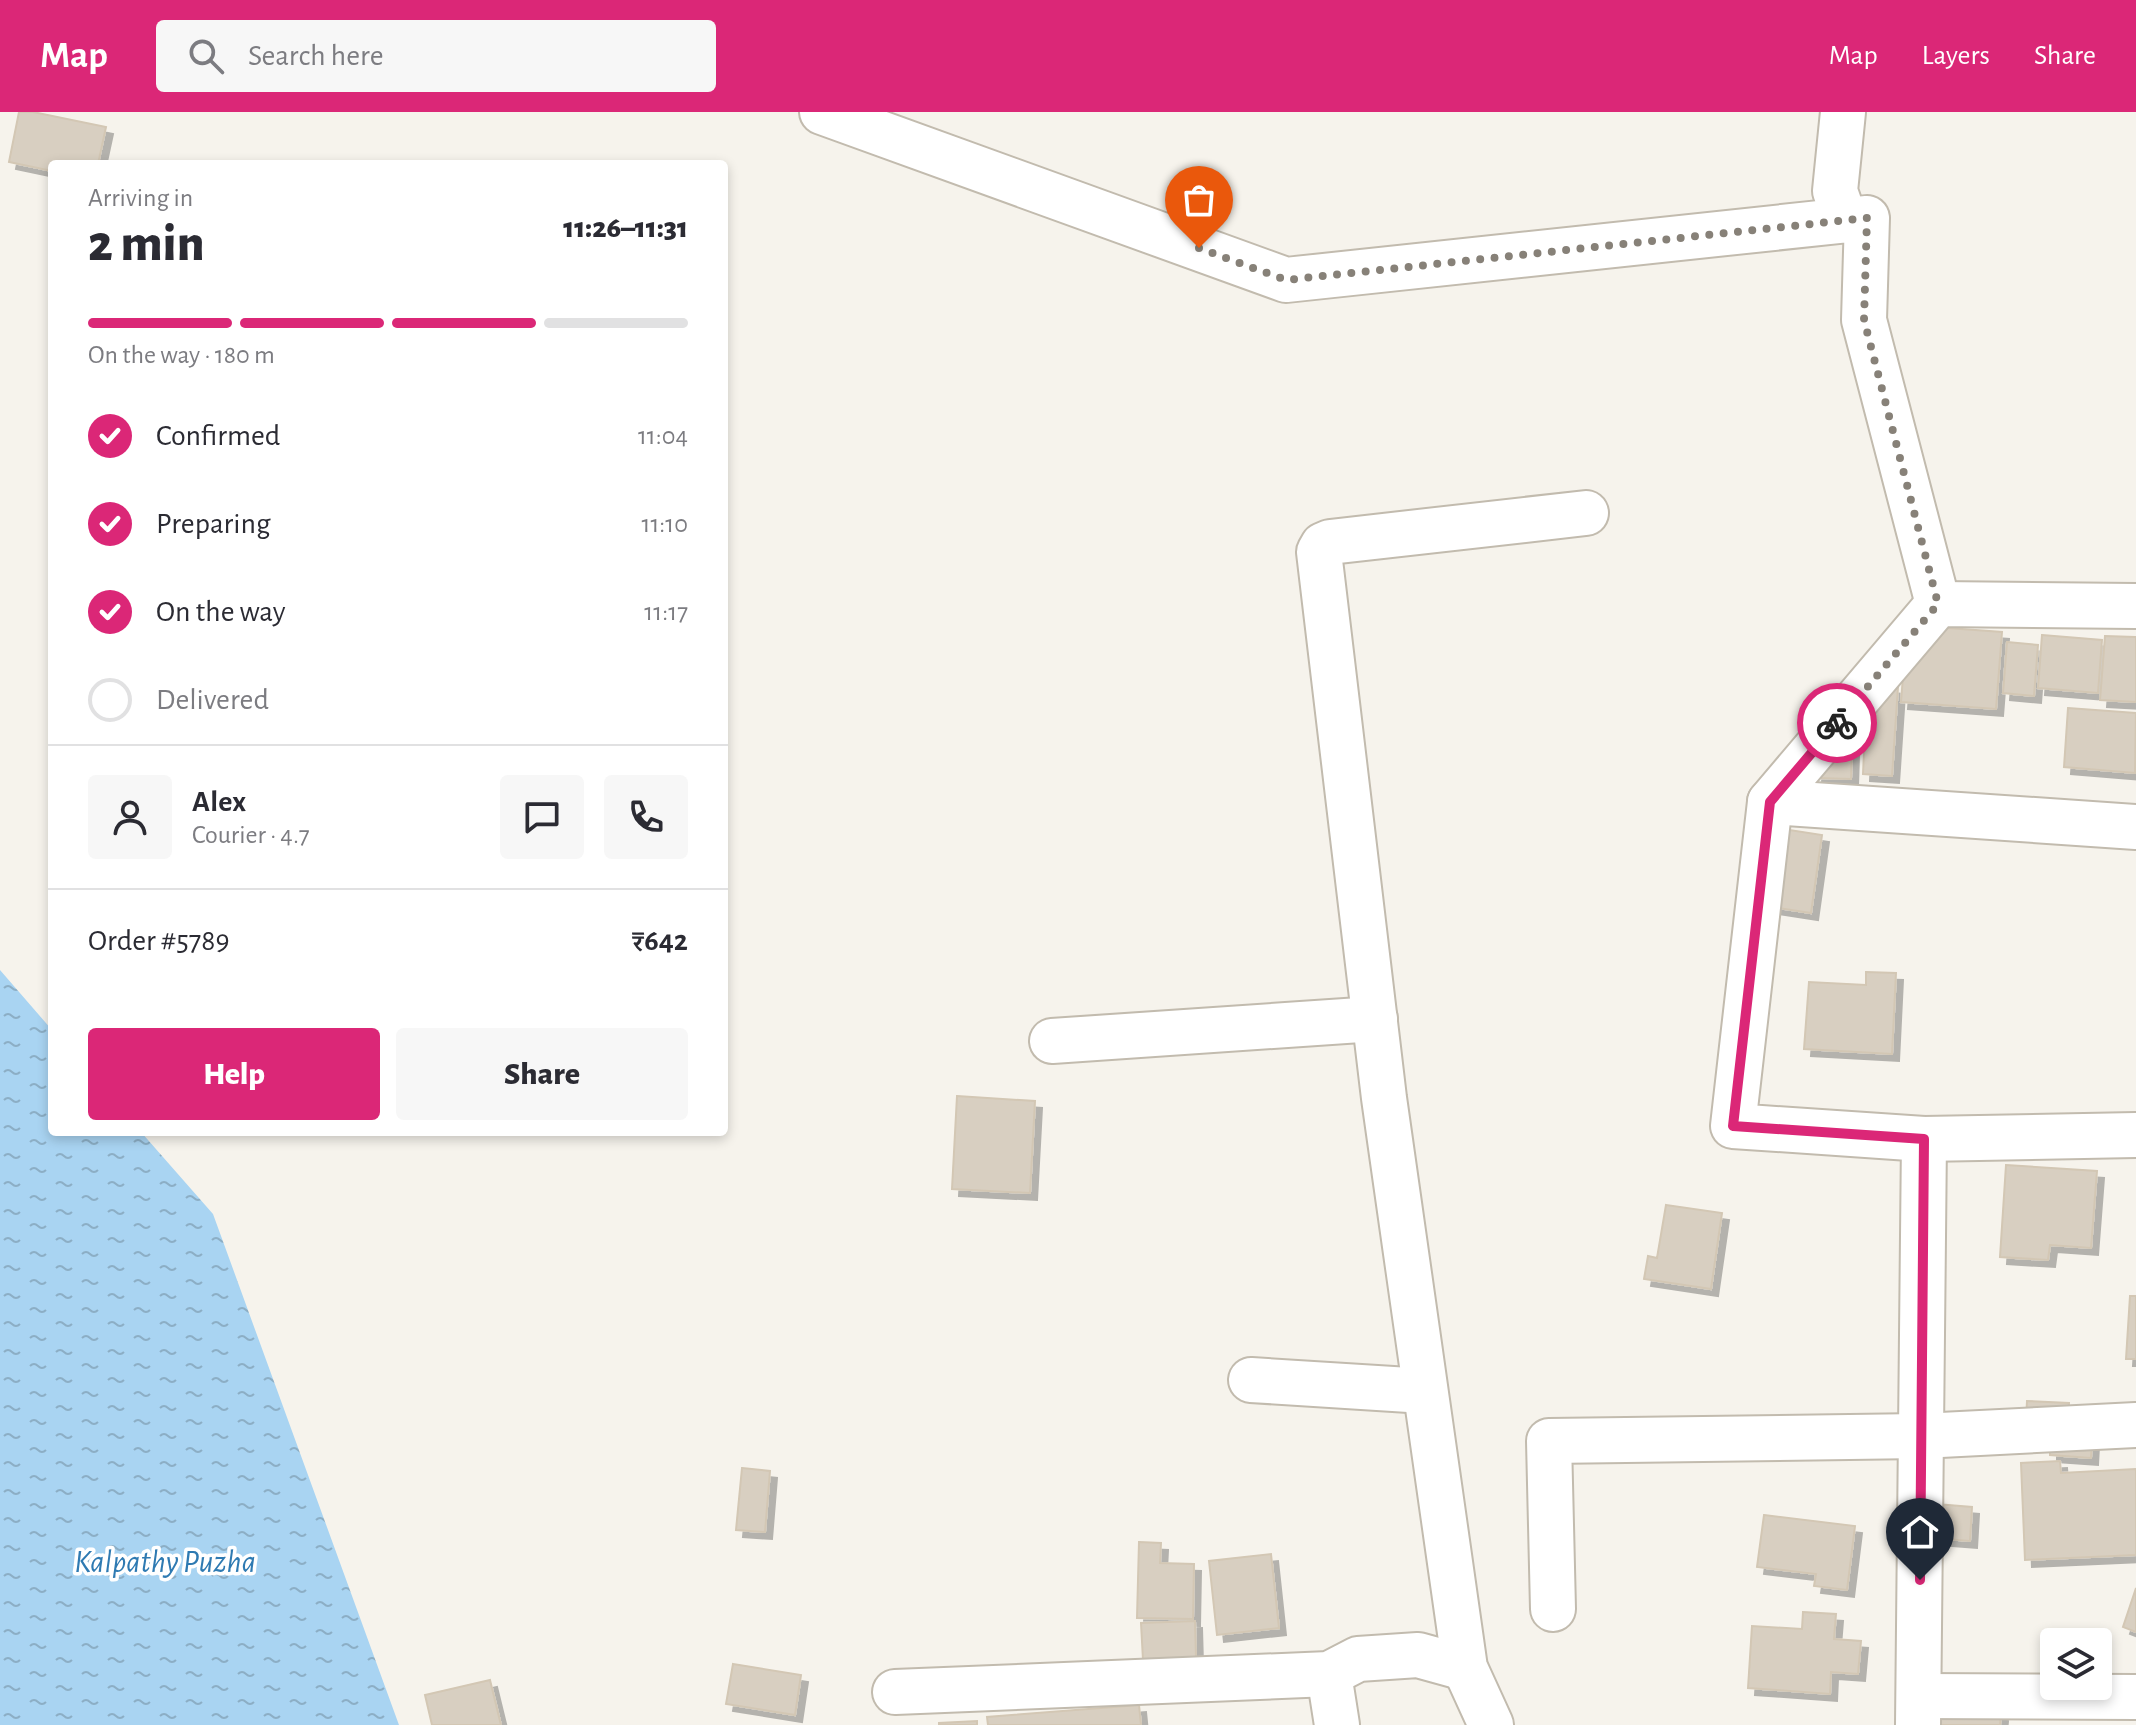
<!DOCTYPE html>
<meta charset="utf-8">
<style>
:root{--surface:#fff;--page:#f7f7f7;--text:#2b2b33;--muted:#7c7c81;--line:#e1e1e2;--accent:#db2777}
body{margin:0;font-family:"Alegreya Sans",sans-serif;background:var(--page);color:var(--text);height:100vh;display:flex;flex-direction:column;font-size:30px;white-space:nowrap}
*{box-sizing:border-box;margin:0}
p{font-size:26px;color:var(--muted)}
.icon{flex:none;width:44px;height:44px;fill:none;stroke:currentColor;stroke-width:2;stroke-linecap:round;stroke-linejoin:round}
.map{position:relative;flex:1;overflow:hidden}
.side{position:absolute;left:48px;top:48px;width:680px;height:976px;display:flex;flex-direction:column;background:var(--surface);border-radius:8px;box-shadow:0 4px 12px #0003}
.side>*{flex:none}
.buttons{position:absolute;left:2040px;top:1516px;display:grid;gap:16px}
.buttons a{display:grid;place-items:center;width:72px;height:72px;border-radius:8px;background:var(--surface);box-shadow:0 4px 12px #0003;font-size:40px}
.pin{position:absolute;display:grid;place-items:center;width:68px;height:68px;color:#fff;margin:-82px -34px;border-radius:50% 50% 50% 0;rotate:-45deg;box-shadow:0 0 8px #0007}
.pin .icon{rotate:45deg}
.courier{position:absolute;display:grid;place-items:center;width:80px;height:80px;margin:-40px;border:6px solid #db2777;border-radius:50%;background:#fff;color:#222;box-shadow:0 2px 10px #0007}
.summary em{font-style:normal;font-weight:800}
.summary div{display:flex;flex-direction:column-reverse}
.summary{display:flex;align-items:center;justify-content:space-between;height:136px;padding:0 40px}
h1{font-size:52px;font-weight:800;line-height:60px}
.bar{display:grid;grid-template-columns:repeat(4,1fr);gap:12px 8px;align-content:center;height:96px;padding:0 40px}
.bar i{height:10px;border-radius:6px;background:var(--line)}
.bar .current{background:var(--accent)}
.bar p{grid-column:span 4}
.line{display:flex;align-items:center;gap:20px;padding:0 40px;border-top:2px solid var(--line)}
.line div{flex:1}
.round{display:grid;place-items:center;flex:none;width:84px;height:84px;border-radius:8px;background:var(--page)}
ol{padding:0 40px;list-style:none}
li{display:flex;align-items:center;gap:24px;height:88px}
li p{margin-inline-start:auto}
li .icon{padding:8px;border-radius:50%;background:var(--accent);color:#fff;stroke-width:4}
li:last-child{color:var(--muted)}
li i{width:44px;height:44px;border:4px solid var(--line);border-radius:50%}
.action{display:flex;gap:16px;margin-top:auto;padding:16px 40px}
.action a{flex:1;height:92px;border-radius:8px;background:var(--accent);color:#fff;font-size:32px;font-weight:800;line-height:92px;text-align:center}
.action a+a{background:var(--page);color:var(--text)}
header{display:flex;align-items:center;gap:48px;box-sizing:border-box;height:112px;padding:0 40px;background:var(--accent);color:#fff}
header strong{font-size:38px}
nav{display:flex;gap:44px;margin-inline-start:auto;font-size:28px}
.search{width:560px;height:72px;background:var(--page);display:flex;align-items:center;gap:20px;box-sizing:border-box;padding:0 28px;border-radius:8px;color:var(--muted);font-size:30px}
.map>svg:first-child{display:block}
.water{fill:url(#water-ripples)}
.building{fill:#d8cfc1;stroke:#d3c7b4;stroke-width:2;filter:url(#shadow)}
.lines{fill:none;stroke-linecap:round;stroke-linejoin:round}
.minor-casing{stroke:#c2bbae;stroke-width:48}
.minor{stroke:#fff;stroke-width:44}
.done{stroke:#878178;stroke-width:8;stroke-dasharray:0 14.4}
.route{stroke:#db2777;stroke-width:10}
.labels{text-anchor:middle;stroke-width:7;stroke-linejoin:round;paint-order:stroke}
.water-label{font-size:32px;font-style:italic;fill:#2e7ab2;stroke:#fff}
</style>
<header>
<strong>Map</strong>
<div class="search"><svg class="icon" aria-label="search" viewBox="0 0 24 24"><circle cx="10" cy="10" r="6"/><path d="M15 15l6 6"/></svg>Search here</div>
<nav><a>Map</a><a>Layers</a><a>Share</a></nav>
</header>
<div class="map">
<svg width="2136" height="1613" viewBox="0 0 2136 1613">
<defs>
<pattern id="water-ripples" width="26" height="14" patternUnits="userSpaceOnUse" patternTransform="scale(2)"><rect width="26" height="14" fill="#a9d4f2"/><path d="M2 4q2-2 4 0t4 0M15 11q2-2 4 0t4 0" fill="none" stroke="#8caec5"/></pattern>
<filter id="shadow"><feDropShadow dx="7" dy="7" stdDeviation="0" flood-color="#0004"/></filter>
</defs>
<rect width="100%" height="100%" fill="#f6f3ec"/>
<polygon class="water" points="0,858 52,918 52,1020 141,1020 213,1102 399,1613 0,1613"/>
<g class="building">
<polygon points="19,0 33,0 106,15 98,52 56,51 52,52 52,59 9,50"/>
<polygon points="1907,513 2002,520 1996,597 1901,590"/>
<polygon points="2042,523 2102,528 2098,581 2038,576"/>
<polygon points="2105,524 2136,525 2136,590 2100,588"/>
<polygon points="2007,530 2038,533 2034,584 2003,581"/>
<polygon points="1867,573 1898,575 1892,664 1863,662"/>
<polygon points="2068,596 2136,601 2135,661 2064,655"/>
<polygon points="1816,635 1852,636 1851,667 1815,666"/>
<polygon points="1770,715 1822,723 1811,801 1758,793"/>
<polygon points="1866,860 1896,861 1892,942 1804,937 1809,870 1866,873"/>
<polygon points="957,984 1035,989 1030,1081 952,1077"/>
<polygon points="2006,1053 2097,1059 2091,1136 2050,1133 2048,1148 2000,1145"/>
<polygon points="1666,1093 1722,1101 1711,1177 1644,1167 1648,1144 1657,1146"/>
<polygon points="2130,1184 2136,1184 2136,1247 2126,1247"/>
<polygon points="2027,1289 2069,1291 2068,1311 2026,1308"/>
<polygon points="2050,1324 2092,1327 2091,1346 2050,1343"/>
<polygon points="2060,1349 2061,1361 2136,1357 2136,1443 2025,1448 2021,1351"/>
<polygon points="742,1356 770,1359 765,1420 736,1418"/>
<polygon points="1936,1392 1972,1395 1970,1429 1933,1426"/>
<polygon points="1764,1403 1855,1414 1847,1478 1814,1474 1816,1462 1757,1455"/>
<polygon points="1139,1430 1161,1431 1160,1451 1194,1452 1193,1507 1137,1506"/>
<polygon points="1271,1442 1279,1516 1217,1523 1209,1449"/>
<polygon points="2136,1476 2136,1520 2123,1515"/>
<polygon points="1803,1500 1836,1502 1834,1527 1861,1529 1858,1562 1831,1560 1830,1582 1748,1576 1752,1514 1802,1517"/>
<polygon points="1195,1509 1196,1545 1143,1548 1141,1511"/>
<polygon points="733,1552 801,1563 795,1603 726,1592"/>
<polygon points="490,1568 501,1613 432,1613 425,1583"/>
<polygon points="1920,1591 2001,1602 2000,1613 1917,1613"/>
<polygon points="1139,1593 1141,1613 988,1613 987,1605"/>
<polygon points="977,1609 977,1613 939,1613 939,1611"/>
</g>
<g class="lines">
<defs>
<g id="minor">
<polyline points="822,0 1286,168 1867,106 1864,208 1938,492"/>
<polyline points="1843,0 1835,79 1845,108"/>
<polyline points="2136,494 1938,492 1770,690 1733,1014 1924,1027 2136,1023"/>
<polyline points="1770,690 2136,715"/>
<polyline points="1052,929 1375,907"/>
<polyline points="1251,1268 1425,1279"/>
<polyline points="1553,1497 1549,1329 1921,1324 2136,1313"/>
<polyline points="1329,1562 1337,1613"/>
<polyline points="895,1580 1329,1562 1358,1547 1418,1543 1465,1556"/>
<polyline points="1919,1584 2136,1585"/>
<polyline points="1491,1613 1465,1556 1384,986 1319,440 1323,433 1330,430 1586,401"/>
<polyline points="1918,1613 1924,1027"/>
</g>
</defs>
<use href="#minor" class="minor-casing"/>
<use href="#minor" class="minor"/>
</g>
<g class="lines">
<polyline class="done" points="1199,136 1286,168 1867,106 1864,208 1938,492 1837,611"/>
<polyline class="route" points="1837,611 1770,690 1733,1014 1924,1027 1920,1468"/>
</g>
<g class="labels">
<g class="water-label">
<text x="165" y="1460">Kalpathy Puzha</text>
</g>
</g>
</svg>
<div class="buttons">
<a><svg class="icon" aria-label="layers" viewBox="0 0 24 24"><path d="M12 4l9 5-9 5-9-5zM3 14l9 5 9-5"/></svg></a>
</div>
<div class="pin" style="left:1199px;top:136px;background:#ea580c"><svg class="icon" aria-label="bag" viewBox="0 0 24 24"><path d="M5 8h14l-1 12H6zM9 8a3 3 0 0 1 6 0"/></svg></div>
<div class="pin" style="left:1920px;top:1468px;background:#1f2937"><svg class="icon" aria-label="home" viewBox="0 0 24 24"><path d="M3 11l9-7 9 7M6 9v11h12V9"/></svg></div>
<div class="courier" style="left:1837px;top:611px"><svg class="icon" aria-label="bike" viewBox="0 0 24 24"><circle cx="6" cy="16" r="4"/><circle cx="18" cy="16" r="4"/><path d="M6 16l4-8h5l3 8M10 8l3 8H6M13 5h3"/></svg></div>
<section class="side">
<div class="summary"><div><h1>2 min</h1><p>Arriving in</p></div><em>11:26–11:31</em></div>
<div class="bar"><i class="current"></i><i class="current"></i><i class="current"></i><i></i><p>On the way · 180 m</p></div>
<ol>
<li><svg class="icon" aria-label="check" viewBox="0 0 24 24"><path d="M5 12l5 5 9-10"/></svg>Confirmed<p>11:04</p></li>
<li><svg class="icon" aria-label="check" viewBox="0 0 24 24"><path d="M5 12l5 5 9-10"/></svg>Preparing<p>11:10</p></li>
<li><svg class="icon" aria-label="check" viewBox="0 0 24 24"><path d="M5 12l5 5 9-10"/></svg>On the way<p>11:17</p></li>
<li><i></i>Delivered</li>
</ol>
<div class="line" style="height:144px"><a class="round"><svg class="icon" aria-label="person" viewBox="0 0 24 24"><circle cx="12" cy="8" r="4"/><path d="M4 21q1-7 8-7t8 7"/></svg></a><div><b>Alex</b><p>Courier · 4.7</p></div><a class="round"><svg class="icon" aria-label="chat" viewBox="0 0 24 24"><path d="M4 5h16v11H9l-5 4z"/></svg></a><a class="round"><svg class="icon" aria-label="phone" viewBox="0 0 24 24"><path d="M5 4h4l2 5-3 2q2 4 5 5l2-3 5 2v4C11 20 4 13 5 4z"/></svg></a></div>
<div class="line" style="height:104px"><div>Order #5789</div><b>₹642</b></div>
<div class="action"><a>Help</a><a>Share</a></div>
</section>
</div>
